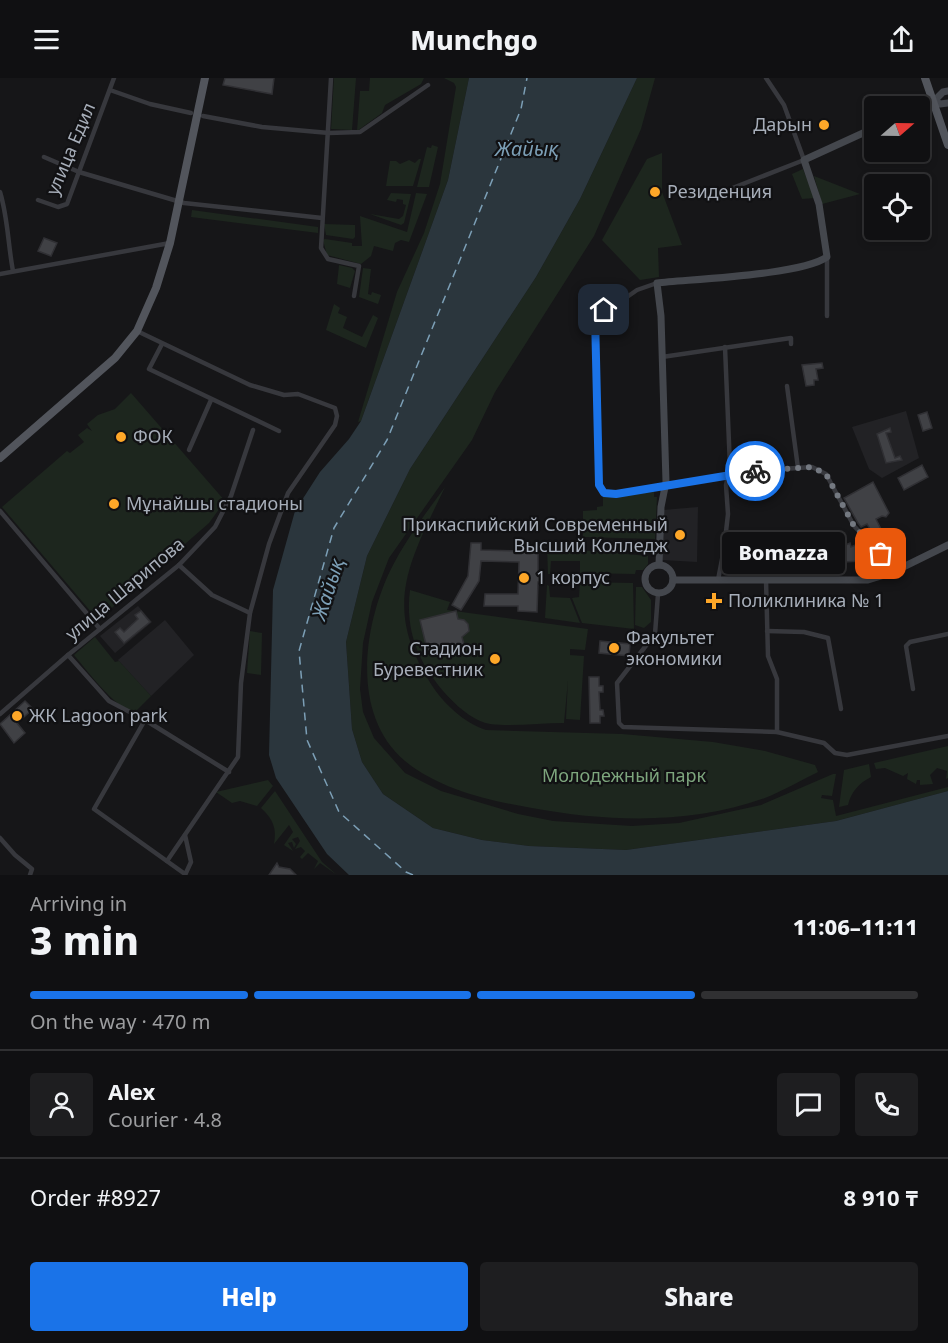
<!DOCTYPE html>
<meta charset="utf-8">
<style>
:root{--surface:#101012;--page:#1e1e20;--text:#f1f3f6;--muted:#9c9d9f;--line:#303032;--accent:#1a73e8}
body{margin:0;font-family:"Noto Sans",sans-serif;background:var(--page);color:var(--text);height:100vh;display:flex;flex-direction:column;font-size:22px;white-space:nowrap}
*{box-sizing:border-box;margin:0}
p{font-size:20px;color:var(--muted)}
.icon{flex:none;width:33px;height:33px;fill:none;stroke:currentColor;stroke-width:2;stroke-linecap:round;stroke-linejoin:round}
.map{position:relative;height:797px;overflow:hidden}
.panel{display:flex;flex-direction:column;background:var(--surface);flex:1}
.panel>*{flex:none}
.needle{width:39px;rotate:70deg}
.buttons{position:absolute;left:864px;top:18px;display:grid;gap:12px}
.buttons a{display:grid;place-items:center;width:66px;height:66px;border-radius:6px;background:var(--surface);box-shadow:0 3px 9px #0003,0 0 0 2px var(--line);font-size:30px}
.pin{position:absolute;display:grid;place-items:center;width:51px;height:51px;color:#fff;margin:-26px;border-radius:12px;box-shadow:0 3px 9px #0006}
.courier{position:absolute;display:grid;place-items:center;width:60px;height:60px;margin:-30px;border:4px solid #1a73e8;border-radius:50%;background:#fff;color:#222;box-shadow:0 2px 8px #0007}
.bubble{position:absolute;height:42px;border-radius:6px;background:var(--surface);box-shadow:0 3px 9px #0003,0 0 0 2px var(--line);font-size:20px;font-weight:800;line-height:42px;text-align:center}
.headline em{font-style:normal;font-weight:800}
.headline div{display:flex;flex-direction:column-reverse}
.headline{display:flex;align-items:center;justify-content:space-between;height:102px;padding:0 30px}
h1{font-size:39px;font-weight:800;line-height:45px}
.bar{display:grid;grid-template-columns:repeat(4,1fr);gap:9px 6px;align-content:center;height:72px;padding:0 30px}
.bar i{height:8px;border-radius:4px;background:var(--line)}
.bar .active{background:var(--accent)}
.bar p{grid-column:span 4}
.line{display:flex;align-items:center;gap:15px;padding:0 30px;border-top:2px solid var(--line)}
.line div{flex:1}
.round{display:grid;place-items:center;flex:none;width:63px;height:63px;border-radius:6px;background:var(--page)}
.action{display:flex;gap:12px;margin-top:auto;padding:12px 30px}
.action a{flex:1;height:69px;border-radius:6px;background:var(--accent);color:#fff;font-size:24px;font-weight:800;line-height:69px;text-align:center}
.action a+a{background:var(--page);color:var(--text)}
header{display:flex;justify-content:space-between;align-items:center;height:78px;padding:0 30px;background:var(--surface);font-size:27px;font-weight:800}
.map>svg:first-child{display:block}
.built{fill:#222225}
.green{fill:#1d261e}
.water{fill:#2b363d}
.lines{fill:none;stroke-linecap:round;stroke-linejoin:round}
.ferry{stroke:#7c9fb6;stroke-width:1.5;stroke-dasharray:8 6;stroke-linecap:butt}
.building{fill:#404145;stroke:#303034;stroke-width:1.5}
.street{stroke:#37383d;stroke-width:4.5}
.secondary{stroke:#44474d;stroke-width:7}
.primary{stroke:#52555c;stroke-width:8}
.done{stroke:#747981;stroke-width:6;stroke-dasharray:0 10.8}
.route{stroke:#1a73e8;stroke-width:8}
.poi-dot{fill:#fea728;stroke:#111113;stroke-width:2}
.labels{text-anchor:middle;stroke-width:4.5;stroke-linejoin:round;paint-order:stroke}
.poi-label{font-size:18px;fill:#a7aeb9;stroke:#111113;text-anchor:start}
.street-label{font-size:18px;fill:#a7aeb9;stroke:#111113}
.park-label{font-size:18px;fill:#7da57d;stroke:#111113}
.water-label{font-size:20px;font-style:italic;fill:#7c9fb6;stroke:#111113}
</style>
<header><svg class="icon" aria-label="menu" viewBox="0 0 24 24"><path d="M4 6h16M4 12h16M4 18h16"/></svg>Munchgo<svg class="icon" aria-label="share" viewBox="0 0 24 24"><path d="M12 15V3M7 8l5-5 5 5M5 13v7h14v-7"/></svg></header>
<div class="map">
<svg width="948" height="797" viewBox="0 0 948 797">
<rect width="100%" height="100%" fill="#161618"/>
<g class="built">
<polygon points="906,333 919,380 882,400 869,391 852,349"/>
<polygon points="698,429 697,484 662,482 663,432"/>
<polygon points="138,528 152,544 115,575 100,558"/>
<polygon points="165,542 194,577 151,618 118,582"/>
</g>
<g class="green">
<polygon points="334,0 356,0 352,52 331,51"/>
<polygon points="370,0 424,0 421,6 385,27 382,35 357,53 360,13 369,13"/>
<polygon points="444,0 469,0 448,102 361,343 358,344 397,214 424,155 440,106 456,9 454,5"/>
<polygon points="637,0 655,0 641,51 594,158 495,314 472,362 389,480 372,524 363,565 360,611 363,634 374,660 405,695 441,713 518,736 553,743 632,748 679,745 761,727 833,696 836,696 832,718 822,717 821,720 833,722 836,738 948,709 948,713 836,743 626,772 529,768 482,762 433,750 383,716 362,684 352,651 346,564 367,478 410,391 536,199 580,121"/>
<polygon points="432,67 438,69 429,109 417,109 427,69 431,70"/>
<polygon points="662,75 662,114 682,167 658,170 659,199 640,202 602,162 647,81"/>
<polygon points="419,81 421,81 413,108 386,108 390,83 396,83 400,86 409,82 415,85"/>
<polygon points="803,91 815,120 802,121 792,96"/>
<polygon points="814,98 860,116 822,126"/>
<polygon points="391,115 411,116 404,145 401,147 370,136 399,141 403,138 406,127 403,126 403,122 397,121 396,124 387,122"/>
<polygon points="416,115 427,116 409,164 401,162 395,165 393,173 374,168 371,178 361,186 327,177 323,162 325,161 352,165 352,168 362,168 360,138 407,154"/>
<polygon points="192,132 318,149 318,155 191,139"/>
<polygon points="324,146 355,147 355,159 353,161 326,157"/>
<polygon points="339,187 352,190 355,193 350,210 337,206"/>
<polygon points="363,190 371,191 368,216 371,217 372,214 381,217 378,226 359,219"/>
<polygon points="334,226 340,230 338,235 347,239 343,250 362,259 373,237 378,240 366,270 326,252"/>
<polygon points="131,315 225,423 209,445 98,542 2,429 67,373 70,375 84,364 78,357 87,350 92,353 87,346 98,337 115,331"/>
<path d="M445,409C410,483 381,528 431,606C443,625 464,645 486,652L622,656L713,664L765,673L815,687L818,694C801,702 783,713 765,720C690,747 609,744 532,730C489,723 439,711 405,683C351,637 363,550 390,493C405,463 425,436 445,409Z"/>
<polygon points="654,414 654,419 657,419 655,461 583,459 583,433 597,432 597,429 603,428 603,418"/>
<polygon points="547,469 648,478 648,486 643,492 636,492 635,496 580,495 580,483 551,483 550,496 548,496"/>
<polygon points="580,504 633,505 634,551 582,545 572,520 579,519"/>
<polygon points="547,507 549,508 550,519 570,520 580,545 545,540"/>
<polygon points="636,509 642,509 651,522 651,544 644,550 635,547"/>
<path d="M410,512L450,524L447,532L588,551L585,572L570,571V577L584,578L580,642L566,641L568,602L564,645C540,645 513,649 490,646C463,642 429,600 419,576C410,556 407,534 410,512Z"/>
<polygon points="250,553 262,555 261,597 247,595"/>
<path d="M95,559L115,584L119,583L151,618L136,633C119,636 85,590 74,577Z"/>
<polygon points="948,668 948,700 946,701 947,693 937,690 930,697 933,706 920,707 920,702 917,702 916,706 907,701 908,695 903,698 885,690 876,691 874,685"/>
<path d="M869,686L871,699C859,705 851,714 848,727L839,729L844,692Z"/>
<polygon points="268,702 273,708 257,728 240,723 232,725 216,714"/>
<path d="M275,713L322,784L337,797L320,785L314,791L318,783L308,775L302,781L300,779L305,773L301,769L295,771L300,763L298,759L292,761L296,766L294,770L292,764L288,765L293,773L284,767L293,754L289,747L274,766C277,750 273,741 261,730Z"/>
</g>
<polygon class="water" points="469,0 637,0 580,121 536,199 410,391 367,478 346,564 352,651 362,684 383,716 433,750 482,762 529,768 626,772 836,743 948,713 948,797 349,797 327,776 276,700 269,677 273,512 295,433 320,394 349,361 361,343 448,102"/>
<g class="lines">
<polyline class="ferry" points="413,797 406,794 339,734 307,662 299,573 334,450 387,362 521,31 527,0"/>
</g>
<g class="building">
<polygon points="225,0 274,0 272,16 223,7"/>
<polygon points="44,160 57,165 51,178 38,173"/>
<polygon points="822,285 823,290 816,291 818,302 814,302 814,307 806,308 802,287"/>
<polygon points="927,334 932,350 923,353 918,337"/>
<polygon points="890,350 891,354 886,355 895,380 900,378 902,382 886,385 877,356"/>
<polygon points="922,387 928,399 904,412 898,400"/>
<polygon points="873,404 889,435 886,439 882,438 876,441 883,455 875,460 867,446 861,449 858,445 844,420"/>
<polygon points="471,465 481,465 481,472 519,473 519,468 538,468 538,496 543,496 543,504 538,504 537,534 518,533 518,528 484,528 485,516 518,516 519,484 481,483 479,503 466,524 461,532 452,527 468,498"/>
<polygon points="850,465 851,469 860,465 862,469 866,467 872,479 863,483 823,485 821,480 843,472 841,469"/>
<polygon points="141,533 150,544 124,565 115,554 120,550 124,554 138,541 135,537"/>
<polygon points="456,533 458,541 464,542 468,546 469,553 462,559 464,567 428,575 420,542"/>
<polygon points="600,563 630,566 629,578 599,575"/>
<polygon points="589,599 599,599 599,608 603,608 603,614 599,614 600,632 603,632 604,638 600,638 600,645 590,645"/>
<polygon points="25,623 33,631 17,645 25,655 14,665 0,646"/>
<polygon points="277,785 279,789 290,791 296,797 269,797"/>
</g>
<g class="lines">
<g class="street">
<polyline points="331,0 321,170 328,181 359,188 354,218"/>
<polyline points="110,12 150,26 191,35"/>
<polyline points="203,38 262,49 329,55 360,54 428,7"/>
<polyline points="44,79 79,94 184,125 322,140"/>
<polyline points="725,113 804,82 784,27 766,0"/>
<path d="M0,114C8,140 8,167 13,193"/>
<polyline points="38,122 58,129 67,126 114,0"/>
<polyline points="827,179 827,238"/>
<polyline points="0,196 170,165"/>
<path d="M657,205L637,212L617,226L595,238L599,407C603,415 608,417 617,416L706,402L738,394L812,389L826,396L854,448L881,476L891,495"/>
<polyline points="137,253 250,307 284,317 298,316 335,330 337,338 335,347 288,415 269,466 250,535 241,605 238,679 167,783"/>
<polyline points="162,266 149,291 279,353"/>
<polyline points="662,279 791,260 791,266"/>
<polyline points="787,308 798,390"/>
<polyline points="189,372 211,322"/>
<polyline points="0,433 100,551"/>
<polyline points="179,487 212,517 250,535"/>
<polyline points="718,502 724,471 728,436 726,407 730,389 725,269"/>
<polyline points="766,502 768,578 777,601 777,654"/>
<polyline points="658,516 655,556 617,605 619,645 623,649 777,654 824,665 835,675 847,677 948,658"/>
<polyline points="767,553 804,554 828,560 841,631"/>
<polyline points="68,577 109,623 145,642 94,731 185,796"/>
<polyline points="913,611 906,568 910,564 948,556"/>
<polyline points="0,636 68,577 179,487 215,449 231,418 253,352"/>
<polyline points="145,642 229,694"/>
<polyline points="0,760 15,777 32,791 30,797"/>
<polyline points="185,797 191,784 185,757"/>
</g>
<g class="secondary">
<polyline points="934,23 940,26 948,25"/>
<polyline points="920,30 934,23 943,14 948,13"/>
<circle cx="659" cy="501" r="14"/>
<path d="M659,487L661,429L666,404L661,238L657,205C694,201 801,197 827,179L819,126L804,82L874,50"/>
<polyline points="673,502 868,502 891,495 948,467"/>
</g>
<g class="primary">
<polyline points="925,0 948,67"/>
<polyline points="0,380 115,280 137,253 156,210 170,165 205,0"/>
</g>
</g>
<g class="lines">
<polyline class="done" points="755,393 812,389 826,396 854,448 881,476"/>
<polyline class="route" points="604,232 595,238 599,407 604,415 616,416 755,393"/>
</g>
<g class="poi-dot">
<circle cx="824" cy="47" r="6"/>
<circle cx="655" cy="114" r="6"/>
<circle cx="121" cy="359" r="6"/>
<circle cx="114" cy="426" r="6"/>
<circle cx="680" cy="457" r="6"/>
<circle cx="524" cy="500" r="6"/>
<path d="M711 514h6v6h6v6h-6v6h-6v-6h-6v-6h6z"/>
<circle cx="614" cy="570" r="6"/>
<circle cx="495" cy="581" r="6"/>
<circle cx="17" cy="638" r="6"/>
</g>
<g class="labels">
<g class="poi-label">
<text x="812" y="53" text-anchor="end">Дарын</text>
<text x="667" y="120">Резиденция</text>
<text x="133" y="365">ФОК</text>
<text x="126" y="432">Мұнайшы стадионы</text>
<text x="668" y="453" text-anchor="end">Прикаспийский Современный<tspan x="668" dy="21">Высший Колледж</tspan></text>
<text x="536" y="506">1 корпус</text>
<text x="728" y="529">Поликлиника № 1</text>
<text x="626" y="566">Факультет<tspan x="626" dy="21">экономики</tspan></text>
<text x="483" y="577" text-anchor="end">Стадион<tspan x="483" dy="21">Буревестник</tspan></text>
<text x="29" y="644">ЖК Lagoon park</text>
</g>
<g class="street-label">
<text transform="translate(71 71) rotate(-67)" y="6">улица Едил</text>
<text transform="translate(125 511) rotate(-40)" y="6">улица Шарипова</text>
</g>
<g class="park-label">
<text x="624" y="704">Молодежный парк</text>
</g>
<g class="water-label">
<text x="527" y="78">Жайық</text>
<text transform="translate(328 511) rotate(-72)" y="7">Жайық</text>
</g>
</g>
</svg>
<div class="buttons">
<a><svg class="needle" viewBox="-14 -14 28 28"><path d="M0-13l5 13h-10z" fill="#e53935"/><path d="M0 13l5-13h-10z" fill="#9c9d9f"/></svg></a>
<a><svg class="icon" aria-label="locate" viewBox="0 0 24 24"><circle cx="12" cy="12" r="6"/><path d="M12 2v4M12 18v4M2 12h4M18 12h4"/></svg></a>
</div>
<div class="pin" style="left:881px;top:476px;background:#ea580c"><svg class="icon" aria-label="bag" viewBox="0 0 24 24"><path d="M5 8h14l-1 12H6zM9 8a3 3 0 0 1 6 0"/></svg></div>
<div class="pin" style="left:604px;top:232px;background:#1f2937"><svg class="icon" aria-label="home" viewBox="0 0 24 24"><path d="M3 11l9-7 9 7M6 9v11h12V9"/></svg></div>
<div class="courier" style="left:755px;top:393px"><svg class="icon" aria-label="bike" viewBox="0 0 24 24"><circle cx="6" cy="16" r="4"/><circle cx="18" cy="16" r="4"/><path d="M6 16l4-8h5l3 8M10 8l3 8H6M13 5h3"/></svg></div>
<div class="bubble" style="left:722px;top:454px;width:123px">Bomazza</div>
</div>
<section class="panel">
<div class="headline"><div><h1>3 min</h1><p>Arriving in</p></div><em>11:06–11:11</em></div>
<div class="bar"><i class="active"></i><i class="active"></i><i class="active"></i><i></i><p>On the way · 470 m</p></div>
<div class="line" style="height:108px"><a class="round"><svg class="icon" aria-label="person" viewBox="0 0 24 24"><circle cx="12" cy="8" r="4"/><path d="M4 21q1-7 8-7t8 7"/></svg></a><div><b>Alex</b><p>Courier · 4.8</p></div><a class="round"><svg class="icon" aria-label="chat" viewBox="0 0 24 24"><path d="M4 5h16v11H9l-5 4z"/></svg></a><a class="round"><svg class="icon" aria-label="phone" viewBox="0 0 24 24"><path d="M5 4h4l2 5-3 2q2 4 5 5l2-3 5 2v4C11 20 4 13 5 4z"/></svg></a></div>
<div class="line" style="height:78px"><div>Order #8927</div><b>8 910 ₸</b></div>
<div class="action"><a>Help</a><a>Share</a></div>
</section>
